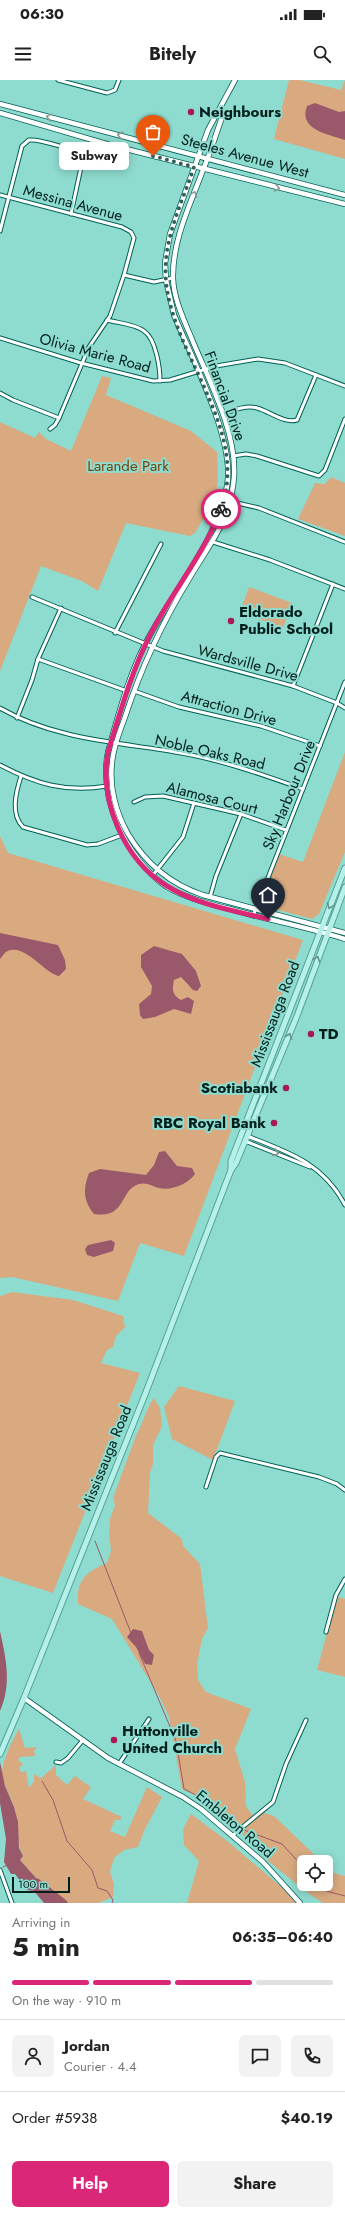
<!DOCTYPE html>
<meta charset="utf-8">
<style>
:root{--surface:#fff;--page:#f2f2f2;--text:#222;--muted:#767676;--line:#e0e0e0;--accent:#db2777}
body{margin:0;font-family:Jost,sans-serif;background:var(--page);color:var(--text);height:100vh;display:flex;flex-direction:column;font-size:15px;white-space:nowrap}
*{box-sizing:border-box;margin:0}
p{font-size:13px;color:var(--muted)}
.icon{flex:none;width:22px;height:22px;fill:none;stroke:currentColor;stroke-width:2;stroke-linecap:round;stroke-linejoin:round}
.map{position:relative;height:1823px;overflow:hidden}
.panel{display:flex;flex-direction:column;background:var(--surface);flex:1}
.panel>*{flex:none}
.buttons{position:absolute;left:297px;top:1775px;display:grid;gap:8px}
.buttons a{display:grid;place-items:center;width:36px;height:36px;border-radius:6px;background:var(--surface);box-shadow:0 2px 10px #0003;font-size:20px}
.scale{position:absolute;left:12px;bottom:10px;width:58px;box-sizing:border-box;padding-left:4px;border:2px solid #001e1a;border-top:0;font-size:11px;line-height:14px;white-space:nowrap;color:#001e1a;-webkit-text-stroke:3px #8edbcf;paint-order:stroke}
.pin{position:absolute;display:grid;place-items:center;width:34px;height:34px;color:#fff;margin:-41px -17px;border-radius:50% 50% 50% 0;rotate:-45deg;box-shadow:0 0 4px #0007}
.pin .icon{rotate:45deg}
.courier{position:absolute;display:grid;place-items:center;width:40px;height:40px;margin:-20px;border:3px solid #db2777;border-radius:50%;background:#fff;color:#222;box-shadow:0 1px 5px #0007}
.bubble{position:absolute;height:28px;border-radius:6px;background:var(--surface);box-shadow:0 2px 10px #0003;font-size:13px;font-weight:700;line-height:28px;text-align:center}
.summary em{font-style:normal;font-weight:700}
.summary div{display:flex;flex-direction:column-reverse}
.summary{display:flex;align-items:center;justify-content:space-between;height:68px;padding:0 12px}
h1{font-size:26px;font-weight:700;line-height:30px}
.bar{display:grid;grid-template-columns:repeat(4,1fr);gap:6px 4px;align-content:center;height:48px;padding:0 12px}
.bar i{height:5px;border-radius:3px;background:var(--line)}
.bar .on{background:var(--accent)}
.bar p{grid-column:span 4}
.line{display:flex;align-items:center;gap:10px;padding:0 12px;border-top:1px solid var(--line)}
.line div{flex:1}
.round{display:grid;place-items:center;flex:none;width:42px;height:42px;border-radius:6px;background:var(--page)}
.cta{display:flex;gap:8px;margin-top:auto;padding:8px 12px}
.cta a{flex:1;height:46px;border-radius:6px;background:var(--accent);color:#fff;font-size:16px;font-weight:700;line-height:46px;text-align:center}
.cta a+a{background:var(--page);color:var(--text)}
.status{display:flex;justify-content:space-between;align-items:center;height:28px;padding:0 20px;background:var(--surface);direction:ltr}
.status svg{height:11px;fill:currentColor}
header{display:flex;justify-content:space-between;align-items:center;height:52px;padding:0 12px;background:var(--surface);font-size:18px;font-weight:700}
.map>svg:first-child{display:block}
.green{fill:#d9aa80}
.water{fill:#9a596b}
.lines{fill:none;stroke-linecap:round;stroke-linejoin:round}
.stream{stroke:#9a596b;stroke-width:1}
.river{stroke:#9a596b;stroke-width:7}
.street-casing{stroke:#006056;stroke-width:5}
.secondary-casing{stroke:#006056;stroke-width:6}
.primary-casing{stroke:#56a196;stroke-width:7}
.street{stroke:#fff;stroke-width:3}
.secondary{stroke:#fff;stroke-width:4.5}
.primary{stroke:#b5f1e8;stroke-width:5}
.oneway{stroke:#8c9a98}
.oneway2{stroke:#64928b}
.done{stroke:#326059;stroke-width:4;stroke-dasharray:0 7.2}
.route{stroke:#db2777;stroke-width:5}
.poi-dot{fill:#a81854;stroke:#8edbcf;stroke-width:1.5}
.labels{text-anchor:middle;stroke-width:4;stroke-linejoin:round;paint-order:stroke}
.poi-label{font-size:15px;font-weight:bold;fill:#001e1a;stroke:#8edbcf;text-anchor:start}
.street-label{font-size:15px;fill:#001e1a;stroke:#8edbcf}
.park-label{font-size:15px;fill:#76450d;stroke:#8edbcf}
</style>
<div class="status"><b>06:30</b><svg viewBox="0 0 49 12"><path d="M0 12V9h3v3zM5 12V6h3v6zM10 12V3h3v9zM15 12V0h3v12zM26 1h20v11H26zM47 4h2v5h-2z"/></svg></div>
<header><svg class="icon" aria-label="menu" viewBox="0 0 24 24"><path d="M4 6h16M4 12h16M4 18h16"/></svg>Bitely<svg class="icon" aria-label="search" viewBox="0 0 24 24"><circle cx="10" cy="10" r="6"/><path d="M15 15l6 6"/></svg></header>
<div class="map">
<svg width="345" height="1823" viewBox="0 0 345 1823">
<rect width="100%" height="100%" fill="#8edbcf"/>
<g class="green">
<polygon points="289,0 300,0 341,10 345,0 345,79 274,59"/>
<polygon points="102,296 111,298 106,315 191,351 217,372 218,395 216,417 195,453 190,456 126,443 98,511 82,501 41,486 0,591 0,342 35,358 39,352 46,359 71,371"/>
<polygon points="331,397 345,403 345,456 298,439 315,403 325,404"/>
<polygon points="249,507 292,523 283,548 240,532"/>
<polygon points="345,672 345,772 319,834 312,839 263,826 262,822 279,774 303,782"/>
<polygon points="0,756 8,773 303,860 184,1176 140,1163 118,1221 12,1197 0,1198"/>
<polygon points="12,1212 73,1220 123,1236 125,1247 116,1256 113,1267 107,1270 101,1283 140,1293 53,1513 0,1496 0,1216"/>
<polygon points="179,1306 235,1321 213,1380 172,1359 164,1327"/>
<path d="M154,1318L160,1328L162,1346L153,1365V1384L150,1393L148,1433L182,1459L183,1466L200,1484L208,1548L202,1559L197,1585L198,1600L206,1612L251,1629L235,1669L245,1702L246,1726L252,1735L264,1733L274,1736L322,1782H304V1804H326V1786L334,1793L345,1796V1823H323L305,1811L262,1776L235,1746L208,1721L182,1709L169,1637L158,1614L112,1539L78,1524C76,1500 86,1492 107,1483L111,1471L109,1453L110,1439L115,1425L113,1418L137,1353C144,1342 146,1328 154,1318Z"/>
<polygon points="337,1517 345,1519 345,1597 317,1590"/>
<path d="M19,1649L25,1668L37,1667L34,1671L35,1676L20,1677L18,1680L23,1684L19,1688L21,1692L26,1691L29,1708L34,1701V1694L41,1698L56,1685V1695L67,1705L75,1696L91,1707L83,1719L122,1737L120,1740H115L110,1751L125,1757L147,1707L162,1717L145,1749L138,1767L124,1770L114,1778L110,1792L114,1804L113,1817L99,1823H66L51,1815L20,1780L23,1776C16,1763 19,1743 14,1727C11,1716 2,1705 2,1692C3,1679 12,1661 19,1649Z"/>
<polygon points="191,1734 227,1761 292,1816 297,1823 187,1823 199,1781 184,1765 183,1749"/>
</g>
<g class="water">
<path d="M315,23L339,32L345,31V60C328,54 298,50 307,26Z"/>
<path d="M0,853L58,865L65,880L66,889L59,896C45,894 23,861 6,872C4,873 2,877 0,879Z"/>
<path d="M154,866L182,874L196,891L201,906L197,911L193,910L181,897L174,900C172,909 172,915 181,920L188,917L194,921L191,934L174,929L155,937L143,939L140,935L139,924L151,914L152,906L141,887V875Z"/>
<path d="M165,1071L177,1086L192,1088L195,1094C188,1104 172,1111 159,1108C152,1106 147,1102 139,1104C119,1110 127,1139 94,1134C83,1120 83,1109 89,1093L100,1089L146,1095L154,1085L159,1072Z"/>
<polygon points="111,1160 115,1163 113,1171 94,1177 87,1175 85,1169 88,1165"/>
<polygon points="133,1549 142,1551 149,1570 154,1575 152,1585 145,1584 136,1567 127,1557"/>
<path d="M0,1551C6,1579 12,1604 0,1631Z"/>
<polygon points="0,1682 5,1706 14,1727 18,1742 19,1768 23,1776 20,1780 51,1815 66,1823 44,1823 34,1811 27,1810 15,1794 11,1794 4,1782 6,1759 0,1723"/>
</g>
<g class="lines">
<g class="stream">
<polyline points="95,1461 131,1553"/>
<polyline points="139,1573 176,1661 184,1709 194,1714 239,1746"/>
<polyline points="42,1701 53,1720 67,1761 92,1790 98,1808 107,1811 113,1820 112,1823"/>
<polyline points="244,1750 282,1764 304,1788"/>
<polyline points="3,1787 7,1785"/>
<polyline points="319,1804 326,1811 345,1816"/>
</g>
<polyline class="river" points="37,1802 64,1823"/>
<defs>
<g id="street">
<polyline points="58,0 107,13 115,10 119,0"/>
<polyline points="0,115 122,147 131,152 134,158 124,195 110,236 89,267 59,338 55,345 50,349"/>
<path d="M0,151L22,66L29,60C39,59 79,70 83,78L71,134"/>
<polyline points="124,195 154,202 173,198"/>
<path d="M107,240C118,243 135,244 144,251C156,259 160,288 160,301"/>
<polyline points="0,258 81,283 153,301 170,300 216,286 258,279 285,283 345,306"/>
<polyline points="0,313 13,320 59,338"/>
<path d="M223,334C234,330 246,325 257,328C269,331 284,344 297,340L316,295"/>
<polyline points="233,376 246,374 257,376 319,396 325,390 345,339"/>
<polyline points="224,420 259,428 345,462"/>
<polyline points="213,462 270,480 345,509"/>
<polyline points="32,517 163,571 293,606 337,623 345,628"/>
<polyline points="115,553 161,464"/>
<polyline points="38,579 127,611"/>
<polyline points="293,606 333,504"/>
<polyline points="134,611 179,627 261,646 320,666"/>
<path d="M0,628C54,659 115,662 175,672C219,679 261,694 303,709"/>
<polyline points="17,638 32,600 38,579 61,528"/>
<path d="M0,685C36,704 66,713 107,706"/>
<path d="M21,696C16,712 10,734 23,747L87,765L98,764L122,755"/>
<polyline points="134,722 145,717 163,716 241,734 286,750"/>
<polyline points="153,795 183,757 194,723"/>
<polyline points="210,817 216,796 241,734"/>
<polyline points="253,836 345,602"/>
<path d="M247,1056C288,1072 323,1083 345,1125"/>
<polyline points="245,1061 310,1087"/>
<polyline points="206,1407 216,1377 220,1373 319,1397 337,1404 345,1410"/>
<polyline points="326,1552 336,1515 345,1499"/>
<polyline points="56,1682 61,1683 68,1678 83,1660"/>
<polyline points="119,1684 149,1639"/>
<polyline points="233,1755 273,1722 286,1684 306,1640"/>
<polyline points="0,1790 12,1823"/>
</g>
<g id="secondary">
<path d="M235,0L208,50L170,154L165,183L166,200L174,235C192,278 231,353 228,398C224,450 175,509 150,555C130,590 119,633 108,672C103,697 108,722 118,746C128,768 146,793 167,807C186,818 208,824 230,829C268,840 307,847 345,859"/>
<polyline points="0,24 345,115"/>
<path d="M221,29L222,37C216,55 210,73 203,90C190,125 172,161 173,199C174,219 183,238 191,257C208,299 237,351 234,397C230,443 211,461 189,499C162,543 141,588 125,637C120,651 113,667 112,683C109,707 116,733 128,754C146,784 170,804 203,815L345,853"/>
<polyline points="0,33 110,65 345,124"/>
<polyline points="24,1618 108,1678 183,1717 201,1729 263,1782 300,1823"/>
</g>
<g id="primary">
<polyline points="231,1090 231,1081 345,788"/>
<polyline points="0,1674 24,1618 146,1312 231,1090 236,1083 297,936 345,807"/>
</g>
</defs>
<use href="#street" class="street-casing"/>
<use href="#secondary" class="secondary-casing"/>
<use href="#primary" class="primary-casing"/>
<use href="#street" class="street"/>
<use href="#secondary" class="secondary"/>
<use href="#primary" class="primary"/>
</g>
<defs><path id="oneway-chevron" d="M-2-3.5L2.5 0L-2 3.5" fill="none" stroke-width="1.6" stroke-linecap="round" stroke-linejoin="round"/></defs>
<g class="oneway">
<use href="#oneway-chevron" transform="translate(49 37) rotate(-165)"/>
<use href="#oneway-chevron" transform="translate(120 55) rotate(-166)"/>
<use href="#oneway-chevron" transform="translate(277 108) rotate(13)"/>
<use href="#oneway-chevron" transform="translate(194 114) rotate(-69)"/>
<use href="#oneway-chevron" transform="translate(276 1073) rotate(20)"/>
</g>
<g class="oneway2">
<use href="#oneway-chevron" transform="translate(330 826) rotate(111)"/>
<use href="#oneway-chevron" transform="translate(317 879) rotate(-70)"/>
<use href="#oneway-chevron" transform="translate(289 956) rotate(-67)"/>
</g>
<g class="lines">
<path class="done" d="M153,76L194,87C182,124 162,160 166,201C173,277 250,349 221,429"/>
<path class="route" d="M221,429C204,475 171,513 149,557C131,593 120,633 108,672C99,721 124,780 167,806C197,825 235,831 268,839"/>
</g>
<g class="poi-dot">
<circle cx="191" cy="32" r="4"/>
<circle cx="231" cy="541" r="4"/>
<circle cx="311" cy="954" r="4"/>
<circle cx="286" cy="1008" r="4"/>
<circle cx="274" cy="1043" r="4"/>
<circle cx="114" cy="1660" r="4"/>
</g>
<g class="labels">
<g class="poi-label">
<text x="199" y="37">Neighbours</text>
<text x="239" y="537">Eldorado<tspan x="239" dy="17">Public School</tspan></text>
<text x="319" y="959">TD</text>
<text x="278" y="1013" text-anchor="end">Scotiabank</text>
<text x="266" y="1048" text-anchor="end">RBC Royal Bank</text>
<text x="122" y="1656">Huttonville<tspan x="122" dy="17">United Church</tspan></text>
</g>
<g class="street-label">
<text transform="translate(245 76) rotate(15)" y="5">Steeles Avenue West</text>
<text transform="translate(73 123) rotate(15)" y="5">Messina Avenue</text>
<text transform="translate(95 273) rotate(15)" y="5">Olivia Marie Road</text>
<text transform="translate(225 316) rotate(70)" y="5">Financial Drive</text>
<text transform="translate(248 583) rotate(15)" y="5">Wardsville Drive</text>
<text transform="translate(229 628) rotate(15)" y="5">Attraction Drive</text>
<text transform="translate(210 672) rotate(13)" y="5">Noble Oaks Road</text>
<text transform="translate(289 715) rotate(-68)" y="5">Sky Harbour Drive</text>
<text transform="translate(212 718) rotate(14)" y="5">Alamosa Court</text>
<text transform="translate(275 934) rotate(-69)" y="5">Mississauga Road</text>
<text transform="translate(106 1378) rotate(-68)" y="5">Mississauga Road</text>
<text transform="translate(235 1744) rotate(40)" y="5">Embleton Road</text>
</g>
<g class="park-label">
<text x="128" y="391">Larande Park</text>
</g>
</g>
</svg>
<div class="buttons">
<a><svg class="icon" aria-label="locate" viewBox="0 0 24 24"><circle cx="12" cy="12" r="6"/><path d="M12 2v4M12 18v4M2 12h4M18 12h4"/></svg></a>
</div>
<div class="scale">100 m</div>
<div class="pin" style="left:153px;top:76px;background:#ea580c"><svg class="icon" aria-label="bag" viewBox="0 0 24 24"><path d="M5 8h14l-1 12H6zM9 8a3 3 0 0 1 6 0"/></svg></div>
<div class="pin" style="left:268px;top:839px;background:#1f2937"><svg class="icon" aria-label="home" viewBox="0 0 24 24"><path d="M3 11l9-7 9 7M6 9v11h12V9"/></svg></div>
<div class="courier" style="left:221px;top:429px"><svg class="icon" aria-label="bike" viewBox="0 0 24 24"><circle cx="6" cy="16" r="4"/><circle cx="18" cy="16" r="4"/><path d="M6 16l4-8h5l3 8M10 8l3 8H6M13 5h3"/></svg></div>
<div class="bubble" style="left:59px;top:62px;width:70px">Subway</div>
</div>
<section class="panel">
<div class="summary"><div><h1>5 min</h1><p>Arriving in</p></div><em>06:35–06:40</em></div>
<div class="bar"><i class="on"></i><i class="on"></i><i class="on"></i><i></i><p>On the way · 910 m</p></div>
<div class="line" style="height:72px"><a class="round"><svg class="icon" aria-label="person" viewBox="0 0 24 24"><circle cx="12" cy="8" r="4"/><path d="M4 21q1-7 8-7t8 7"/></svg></a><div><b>Jordan</b><p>Courier · 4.4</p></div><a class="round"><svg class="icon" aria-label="chat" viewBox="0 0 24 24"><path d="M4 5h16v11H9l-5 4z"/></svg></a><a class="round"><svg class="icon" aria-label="phone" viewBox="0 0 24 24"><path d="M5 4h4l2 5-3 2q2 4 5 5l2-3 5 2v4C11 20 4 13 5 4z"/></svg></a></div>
<div class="line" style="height:52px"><div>Order #5938</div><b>$40.19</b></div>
<div class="cta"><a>Help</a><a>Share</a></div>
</section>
